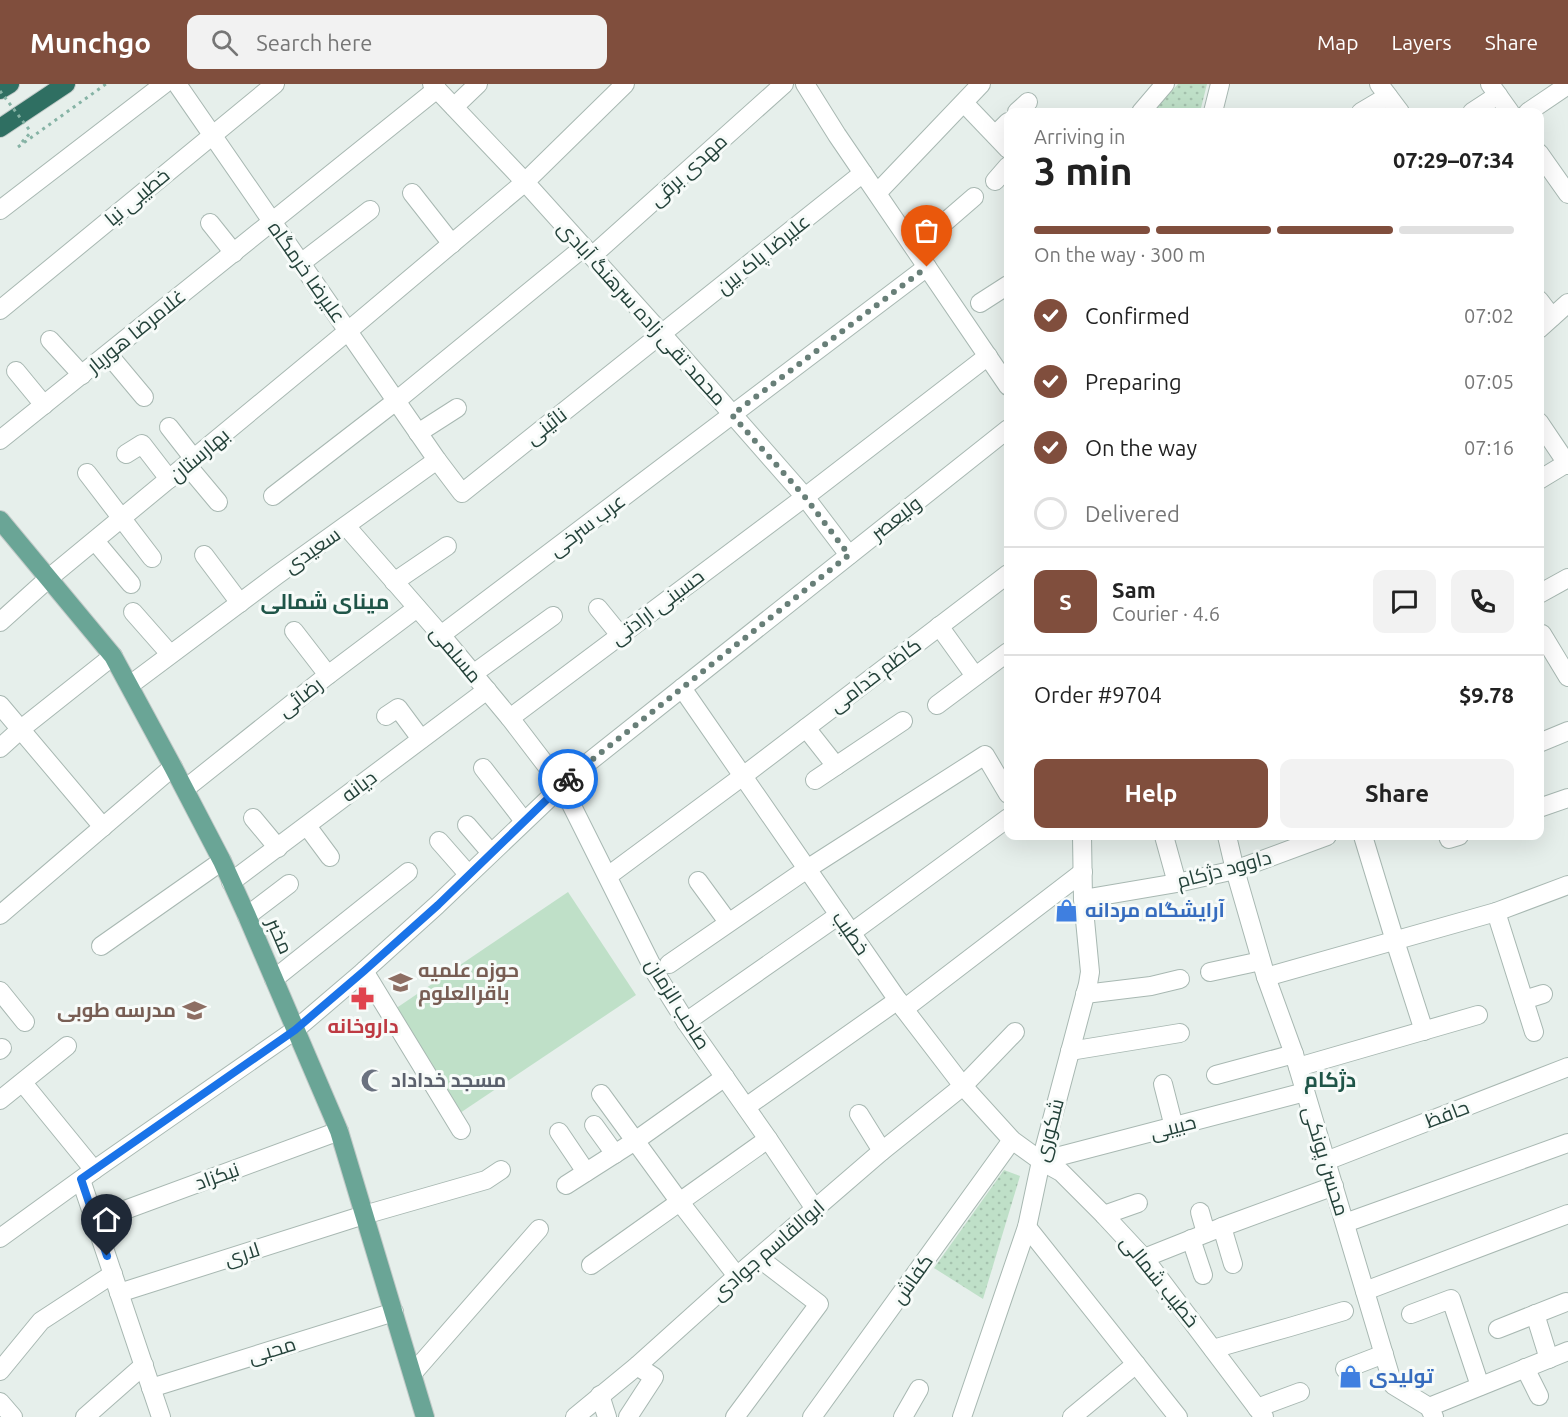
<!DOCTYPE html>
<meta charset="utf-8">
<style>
:root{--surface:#fff;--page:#f2f2f2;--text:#222;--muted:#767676;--line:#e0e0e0;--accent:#804e3d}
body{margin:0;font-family:Ubuntu,Cairo,sans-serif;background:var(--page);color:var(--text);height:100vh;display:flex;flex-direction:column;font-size:22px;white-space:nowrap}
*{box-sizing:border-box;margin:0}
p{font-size:20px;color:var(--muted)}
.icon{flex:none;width:33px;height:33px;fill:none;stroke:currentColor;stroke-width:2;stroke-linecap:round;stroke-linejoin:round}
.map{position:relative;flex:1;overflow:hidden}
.panel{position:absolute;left:1004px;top:24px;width:540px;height:732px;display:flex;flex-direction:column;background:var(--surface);border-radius:12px;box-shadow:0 6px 24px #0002}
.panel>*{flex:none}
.pin{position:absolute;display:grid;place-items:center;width:51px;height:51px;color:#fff;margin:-62px -26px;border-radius:50% 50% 50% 0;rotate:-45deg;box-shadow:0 0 6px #0007}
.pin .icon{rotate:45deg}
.courier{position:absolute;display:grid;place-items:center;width:60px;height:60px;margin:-30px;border:4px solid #1a73e8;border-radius:50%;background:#fff;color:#222;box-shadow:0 2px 8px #0007}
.headline em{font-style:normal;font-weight:700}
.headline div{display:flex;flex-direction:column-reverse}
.headline{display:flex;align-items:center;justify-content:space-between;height:102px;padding:0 30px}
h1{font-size:39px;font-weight:700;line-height:45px}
.bar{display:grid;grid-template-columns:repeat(4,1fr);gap:9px 6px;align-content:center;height:72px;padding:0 30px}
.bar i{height:8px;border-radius:4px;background:var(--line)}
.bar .current{background:var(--accent)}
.bar p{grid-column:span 4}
.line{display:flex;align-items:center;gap:15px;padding:0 30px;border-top:2px solid var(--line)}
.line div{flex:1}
.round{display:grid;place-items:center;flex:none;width:63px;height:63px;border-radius:12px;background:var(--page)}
ol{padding:0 30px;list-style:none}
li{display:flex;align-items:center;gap:18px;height:66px}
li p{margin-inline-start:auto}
li .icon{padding:6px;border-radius:50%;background:var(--accent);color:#fff;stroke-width:4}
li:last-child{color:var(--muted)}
li i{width:33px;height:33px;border:3px solid var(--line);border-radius:50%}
.primary-button{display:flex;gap:12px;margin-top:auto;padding:12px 30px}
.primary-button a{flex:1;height:69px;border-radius:12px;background:var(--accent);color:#fff;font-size:24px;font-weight:700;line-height:69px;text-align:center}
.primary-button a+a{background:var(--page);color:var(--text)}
header{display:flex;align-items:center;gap:36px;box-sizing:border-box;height:84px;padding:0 30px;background:var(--accent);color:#fff}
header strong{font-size:28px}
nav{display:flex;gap:33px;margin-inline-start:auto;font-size:21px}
.search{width:420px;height:54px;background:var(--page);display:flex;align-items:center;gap:15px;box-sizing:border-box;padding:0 21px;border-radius:12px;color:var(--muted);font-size:22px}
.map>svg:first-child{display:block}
.green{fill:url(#green-dots)}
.pitch{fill:#bfe0c8}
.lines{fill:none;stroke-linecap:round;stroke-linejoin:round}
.minor-casing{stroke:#a8b8b2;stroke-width:20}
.major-casing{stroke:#c2cac8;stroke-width:20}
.highway-casing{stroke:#c2cac8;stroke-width:20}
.path{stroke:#86b3a5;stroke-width:3;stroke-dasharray:3 4.5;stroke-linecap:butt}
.minor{stroke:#fff;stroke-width:18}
.major{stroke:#6aa596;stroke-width:18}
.highway{stroke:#2f6f62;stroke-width:18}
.path-bridge{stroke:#86b3a5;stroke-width:3;stroke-dasharray:3 4.5;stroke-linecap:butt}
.done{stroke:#687f78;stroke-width:6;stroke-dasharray:0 10.8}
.route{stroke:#1a73e8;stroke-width:8}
.labels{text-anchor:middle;stroke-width:6;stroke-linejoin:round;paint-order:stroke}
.street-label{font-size:20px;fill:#24423a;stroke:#f7fbf9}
.shop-label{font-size:20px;font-weight:bold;fill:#366cbe;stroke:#f7fbf9;text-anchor:start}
.education-label{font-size:20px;font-weight:bold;fill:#785e54;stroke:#f7fbf9;text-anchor:start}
.health-label{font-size:20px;font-weight:bold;fill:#be3a42;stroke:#f7fbf9}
.worship-label{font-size:20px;font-weight:bold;fill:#5b616d;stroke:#f7fbf9;text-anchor:start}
.neighbourhood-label{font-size:21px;font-weight:bold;fill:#1f5548;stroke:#f7fbf9}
</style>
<header>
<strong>Munchgo</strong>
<div class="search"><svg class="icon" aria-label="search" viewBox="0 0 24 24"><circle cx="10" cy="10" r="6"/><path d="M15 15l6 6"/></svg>Search here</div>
<nav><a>Map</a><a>Layers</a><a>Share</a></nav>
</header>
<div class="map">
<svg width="1568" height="1333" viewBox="0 0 1568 1333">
<defs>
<pattern id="green-dots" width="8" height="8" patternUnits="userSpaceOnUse" patternTransform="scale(1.5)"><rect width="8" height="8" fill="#bfe0c8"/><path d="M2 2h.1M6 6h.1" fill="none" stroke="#a4c1ad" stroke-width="1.8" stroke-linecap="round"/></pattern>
</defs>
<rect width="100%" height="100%" fill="#e6efeb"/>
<g class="green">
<polygon points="1178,0 1207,0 1200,28 1153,28"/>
<polygon points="1004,1086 1020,1092 983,1215 934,1184"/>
</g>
<polygon class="pitch" points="568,808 636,911 460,1029 392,927"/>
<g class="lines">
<defs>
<g id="minor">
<polyline points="177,0 437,376 462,409 863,89"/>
<polyline points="432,0 525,98 662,250 805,413 849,471"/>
<polyline points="805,0 837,51 1008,302"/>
<polyline points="1379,0 1400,28"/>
<polyline points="1490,0 1510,28"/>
<polyline points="964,19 1008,65"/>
<polyline points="454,23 478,0"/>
<polyline points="1017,28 1028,18"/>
<polyline points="1141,28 1165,0"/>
<polyline points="1213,28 1220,0"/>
<polyline points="1361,28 1388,12"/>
<polyline points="1472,28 1498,11"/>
<polyline points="1528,28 1568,1"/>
<polyline points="995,51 1008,38"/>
<polyline points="1539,69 1568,110"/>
<polyline points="995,97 1008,82"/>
<polyline points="878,108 981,0"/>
<polyline points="412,109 452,160"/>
<polyline points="0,126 164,0"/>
<polyline points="210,139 234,169"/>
<polyline points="915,164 974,113"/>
<polyline points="592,172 784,0"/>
<polyline points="301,179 370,126"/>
<polyline points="1539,216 1552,233"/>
<polyline points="980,219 1008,201"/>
<polyline points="0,226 275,0"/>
<polyline points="1539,245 1568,219"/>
<polyline points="50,256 82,291"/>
<polyline points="108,270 144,313"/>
<polyline points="16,287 44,321"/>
<polyline points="1539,338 1568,381"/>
<polyline points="169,343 194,375"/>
<polyline points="418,349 457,324"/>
<polyline points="0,356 437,5"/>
<polyline points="126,370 142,360 169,395"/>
<polyline points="187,381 218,418"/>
<polyline points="87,389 152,474"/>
<polyline points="1539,396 1567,379"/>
<polyline points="273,412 396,317 584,163"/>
<polyline points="346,442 441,551 510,634 562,702 656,890 686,938 768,1055 815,1125"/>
<polyline points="95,457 131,500"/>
<polyline points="204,471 240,519"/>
<polyline points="394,498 447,462"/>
<polyline points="1539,510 1568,494"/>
<polyline points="598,524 620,551"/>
<polyline points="133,528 170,570"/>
<polyline points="0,538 49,494 348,247 525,98 625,0"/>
<polyline points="939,542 975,592"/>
<polyline points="294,547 328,591"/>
<polyline points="441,551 927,183"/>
<polyline points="1539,551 1542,550 1568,593"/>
<polyline points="473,590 553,532"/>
<polyline points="130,601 277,491 437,376"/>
<polyline points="682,604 904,925 963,1002 1012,1056 1041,1077 1061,1088 1104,1131 1144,1174 1264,1333"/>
<polyline points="0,621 103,743"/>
<polyline points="937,621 1008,568"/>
<polyline points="386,632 398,624 421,655"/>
<polyline points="510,634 805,413 988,272"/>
<polyline points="806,644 836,682"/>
<polyline points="1539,659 1568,647"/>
<polyline points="0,664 21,645 113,572"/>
<polyline points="483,684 524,737"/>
<polyline points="815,696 903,637"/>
<polyline points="185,705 328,591 417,524"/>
<polyline points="1539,724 1568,714"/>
<polyline points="253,734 278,764"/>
<polyline points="467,741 491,769"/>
<polyline points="307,742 330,773"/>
<polyline points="1164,752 1177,799"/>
<polyline points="1227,752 1235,786 1266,893 1294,970 1393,1301 1429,1323 1434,1333"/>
<polyline points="1363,752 1395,857 1424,947"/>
<polyline points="1448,752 1449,755 1459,752"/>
<polyline points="439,757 468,790"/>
<polyline points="608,792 743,692 1008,490"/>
<polyline points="698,797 728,838"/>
<polyline points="231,798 487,606"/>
<polyline points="1083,815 1177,799 1235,786 1327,752"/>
<polyline points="1496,828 1534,948"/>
<polyline points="0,831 173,683"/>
<polyline points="247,832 289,800"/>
<polyline points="851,849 1008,734"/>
<polyline points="101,862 222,777"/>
<polyline points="669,880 807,785 985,671 1008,710"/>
<polyline points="364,887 461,1046"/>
<polyline points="1210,888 1261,877"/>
<polyline points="1266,893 1496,828 1568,801"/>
<polyline points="274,895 408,788"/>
<polyline points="0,907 25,938"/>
<polyline points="1085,910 1151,902 1180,895"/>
<polyline points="1524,916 1543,910"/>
<polyline points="904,925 1083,788"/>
<polyline points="686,938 839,831"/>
<polyline points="0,966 2,964"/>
<polyline points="1070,967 1180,949"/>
<polyline points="1298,983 1478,931"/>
<polyline points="1216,991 1294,970"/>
<polyline points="23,999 94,1086"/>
<polyline points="1163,1000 1174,1043"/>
<polyline points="601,1010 679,1117 737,1192"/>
<polyline points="0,1016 67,962"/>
<polyline points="746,1023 898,916"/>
<polyline points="859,1030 882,1067"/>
<polyline points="594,1041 615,1070"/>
<polyline points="559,1048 586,1088"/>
<polyline points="1041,1077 1305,1008"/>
<polyline points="1326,1077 1568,983"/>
<polyline points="81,1096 161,1333"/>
<polyline points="566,1101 635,1057 725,993"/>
<polyline points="1200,1128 1206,1149"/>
<polyline points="1104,1131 1138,1119"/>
<polyline points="95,1137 339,1047"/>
<polyline points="1345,1139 1568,1059"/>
<polyline points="1027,1143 1178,1333"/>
<polyline points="1222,1143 1233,1180"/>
<polyline points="0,1154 94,1086 295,946 364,887 437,821 562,702 565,697 1008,345"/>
<polyline points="1191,1155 1203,1191"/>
<polyline points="1144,1174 1222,1143 1334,1102"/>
<polyline points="591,1181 768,1055"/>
<polyline points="1365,1207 1568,1130"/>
<polyline points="119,1209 364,1131 486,1096 501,1086"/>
<polyline points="1411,1230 1451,1215 1480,1302"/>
<polyline points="1535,1230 1549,1275"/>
<polyline points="1498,1245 1566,1218"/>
<polyline points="1213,1265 1290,1243 1344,1227"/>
<polyline points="1525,1284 1539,1312"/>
<polyline points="1345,1285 1384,1270"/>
<polyline points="0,1287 41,1237 113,1190"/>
<polyline points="413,1289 539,1145"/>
<polyline points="151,1304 394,1228"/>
<polyline points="600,1311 607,1333"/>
<polyline points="0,1318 13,1333"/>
<polyline points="1429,1323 1568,1267"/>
<polyline points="1257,1324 1300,1308"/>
<polyline points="85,1333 144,1281"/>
<polyline points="575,1333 637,1282 737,1192 882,1067 963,1002 1015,948"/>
<polyline points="628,1333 654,1293 637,1282"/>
<polyline points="735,1333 819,1220 759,1174"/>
<polyline points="812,1333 1012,1056"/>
<polyline points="903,1333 919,1305"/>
<polyline points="962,1333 1027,1143 1041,1077 1088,900 1090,888 1083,815 1082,752"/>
<polyline points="1072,1333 1136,1280"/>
</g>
<polyline id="major" points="0,436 113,572 173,683 222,777 247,832 339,1047 425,1333"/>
<g id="highway">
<polyline points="0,6 10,0"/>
<polyline points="0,44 66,0"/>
</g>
</defs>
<use href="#minor" class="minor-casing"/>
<use href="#major" class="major-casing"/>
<use href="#highway" class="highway-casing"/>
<g class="path">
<polyline points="22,58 31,48"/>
<polyline points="18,63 106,0"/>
</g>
<use href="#minor" class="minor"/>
<use href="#major" class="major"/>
<use href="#highway" class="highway"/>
<polyline class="path-bridge" points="0,7 31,48"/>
</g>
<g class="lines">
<polyline class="done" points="568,695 849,471 805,413 732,331 927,183"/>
<polyline class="route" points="107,1172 81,1095 295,946 364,887 438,821 568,695"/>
</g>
<defs>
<symbol id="shop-bare" viewBox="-9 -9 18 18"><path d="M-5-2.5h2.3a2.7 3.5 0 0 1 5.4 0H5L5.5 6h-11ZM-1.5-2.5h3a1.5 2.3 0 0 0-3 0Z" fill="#3f7fe0" stroke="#f7fbf9" stroke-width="2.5" paint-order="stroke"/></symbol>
<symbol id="university-bare" viewBox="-9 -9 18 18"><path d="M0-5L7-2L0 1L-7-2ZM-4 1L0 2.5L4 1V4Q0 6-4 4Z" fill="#8d6e63" stroke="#f7fbf9" stroke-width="2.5" paint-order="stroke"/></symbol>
<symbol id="pharmacy-bare" viewBox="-9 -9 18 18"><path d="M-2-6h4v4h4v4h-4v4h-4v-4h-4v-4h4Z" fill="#e0444e" stroke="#f7fbf9" stroke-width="2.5" paint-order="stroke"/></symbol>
<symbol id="school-bare" viewBox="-9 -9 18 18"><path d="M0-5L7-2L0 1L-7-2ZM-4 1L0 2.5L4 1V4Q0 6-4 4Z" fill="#8d6e63" stroke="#f7fbf9" stroke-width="2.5" paint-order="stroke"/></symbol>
<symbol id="mosque-bare" viewBox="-9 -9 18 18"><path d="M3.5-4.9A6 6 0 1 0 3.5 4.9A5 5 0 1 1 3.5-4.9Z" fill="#6b7280" stroke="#f7fbf9" stroke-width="2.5" paint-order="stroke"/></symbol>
</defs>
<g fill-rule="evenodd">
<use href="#shop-bare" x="1050" y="810" width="33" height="33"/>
<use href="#university-bare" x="384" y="882" width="33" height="33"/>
<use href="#pharmacy-bare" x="346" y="898" width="33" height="33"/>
<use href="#school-bare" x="178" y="910" width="33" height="33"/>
<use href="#mosque-bare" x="356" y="980" width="33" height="33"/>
<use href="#shop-bare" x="1334" y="1276" width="33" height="33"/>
</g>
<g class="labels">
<g class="street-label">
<text transform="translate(688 86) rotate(-42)" y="7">مهدی برقی</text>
<text transform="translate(137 113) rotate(-40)" y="7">خطیبی نیا</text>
<text transform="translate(763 170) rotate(-39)" y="7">علیرضا پاک بین</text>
<text transform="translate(307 188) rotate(55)" y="7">علیرضا خرمگاه</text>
<text transform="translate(642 229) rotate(48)" y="7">محمد تقی زاده سرهنگ آبادی</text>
<text transform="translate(136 247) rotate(-39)" y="7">غلامرضا هوریار</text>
<text transform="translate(546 342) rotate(-38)" y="7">نائینی</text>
<text transform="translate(199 371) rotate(-40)" y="7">بهارستان</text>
<text transform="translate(896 434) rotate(-38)" y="7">ولیعصر</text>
<text transform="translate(587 441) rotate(-37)" y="7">عرب سرخی</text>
<text transform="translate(312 466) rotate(-35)" y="7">سعیدی</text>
<text transform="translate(657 523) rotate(-37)" y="7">حسینی ارادتی</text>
<text transform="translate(456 570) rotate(50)" y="7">مسلمی</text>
<text transform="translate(875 591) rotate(-37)" y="7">کاظم خدامی</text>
<text transform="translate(300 613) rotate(-38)" y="7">رضائی</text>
<text transform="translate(359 702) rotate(-37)" y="7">دیانه</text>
<text transform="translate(1224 785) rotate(-15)" y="7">داوود دژکام</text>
<text transform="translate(851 849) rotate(55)" y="7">خطیب</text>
<text transform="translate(280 852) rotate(67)" y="7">مخبر</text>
<text transform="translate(678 920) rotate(58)" y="7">صاحب الزمان</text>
<text transform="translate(1447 1030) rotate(-21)" y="7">حافظ</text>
<text transform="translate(1173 1043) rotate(-14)" y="7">حبیبی</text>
<text transform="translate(1049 1046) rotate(-75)" y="7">شکوری</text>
<text transform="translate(1326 1077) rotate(73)" y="7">محسن پونکی</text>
<text transform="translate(217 1092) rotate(-20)" y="7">نیکزاد</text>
<text transform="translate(768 1166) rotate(-41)" y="7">ابوالقاسم جوادی</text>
<text transform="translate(242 1170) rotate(-18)" y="7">لاری</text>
<text transform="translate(912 1195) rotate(-54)" y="7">کفاش</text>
<text transform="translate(1160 1197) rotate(51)" y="7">خطیب شمالی</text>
<text transform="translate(272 1266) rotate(-17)" y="7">محبی</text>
</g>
<g class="shop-label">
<text x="1085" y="833">آرایشگاه مردانه</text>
<text x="1369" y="1299">تولیدی</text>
</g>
<g class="education-label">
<text x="418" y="893">حوزه علمیه<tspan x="418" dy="23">باقرالعلوم</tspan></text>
<text x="176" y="933" text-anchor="end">مدرسه طوبی</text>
</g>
<g class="health-label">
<text x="363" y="949">داروخانه</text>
</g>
<g class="worship-label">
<text x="391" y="1003">مسجد خداداد</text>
</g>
<g class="neighbourhood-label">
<text x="325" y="525">مینای شمالی</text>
<text x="1330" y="1003">دژکام</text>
</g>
</g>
</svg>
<div class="pin" style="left:927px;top:183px;background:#ea580c"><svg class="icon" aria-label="bag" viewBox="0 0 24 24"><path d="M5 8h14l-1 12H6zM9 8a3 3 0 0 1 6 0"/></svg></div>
<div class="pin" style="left:107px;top:1172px;background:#1f2937"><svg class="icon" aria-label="home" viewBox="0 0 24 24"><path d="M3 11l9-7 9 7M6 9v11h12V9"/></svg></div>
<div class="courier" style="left:568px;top:695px"><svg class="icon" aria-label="bike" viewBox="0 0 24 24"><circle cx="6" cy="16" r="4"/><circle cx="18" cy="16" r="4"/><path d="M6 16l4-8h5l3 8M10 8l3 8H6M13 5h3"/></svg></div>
<section class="panel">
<div class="headline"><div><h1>3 min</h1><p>Arriving in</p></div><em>07:29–07:34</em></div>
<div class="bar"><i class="current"></i><i class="current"></i><i class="current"></i><i></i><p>On the way · 300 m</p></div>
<ol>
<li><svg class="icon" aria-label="check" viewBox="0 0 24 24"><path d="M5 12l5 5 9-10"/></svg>Confirmed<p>07:02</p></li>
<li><svg class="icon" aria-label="check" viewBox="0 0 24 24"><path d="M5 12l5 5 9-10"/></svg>Preparing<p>07:05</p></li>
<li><svg class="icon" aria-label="check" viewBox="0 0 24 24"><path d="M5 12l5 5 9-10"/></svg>On the way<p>07:16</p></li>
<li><i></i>Delivered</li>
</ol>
<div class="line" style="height:108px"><b class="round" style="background:var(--accent);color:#fff">S</b><div><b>Sam</b><p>Courier · 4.6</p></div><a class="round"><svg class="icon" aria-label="chat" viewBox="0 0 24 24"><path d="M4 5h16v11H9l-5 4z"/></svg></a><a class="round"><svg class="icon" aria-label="phone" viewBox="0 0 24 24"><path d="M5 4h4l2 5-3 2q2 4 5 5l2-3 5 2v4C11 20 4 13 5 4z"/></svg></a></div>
<div class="line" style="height:78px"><div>Order #9704</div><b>$9.78</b></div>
<div class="primary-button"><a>Help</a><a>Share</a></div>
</section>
</div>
